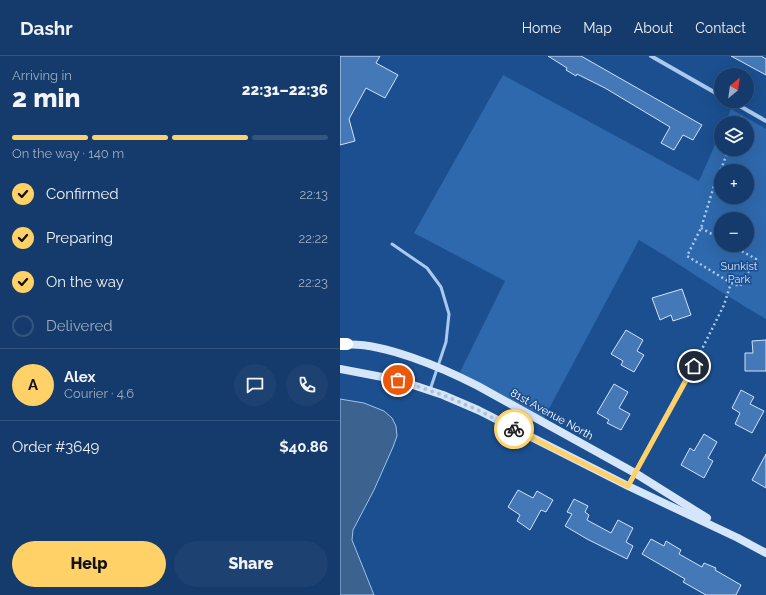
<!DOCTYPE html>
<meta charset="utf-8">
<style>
:root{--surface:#143b6b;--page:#1d4271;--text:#f1f3f6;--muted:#9dadc1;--line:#33557e;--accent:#ffd166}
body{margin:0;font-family:Raleway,sans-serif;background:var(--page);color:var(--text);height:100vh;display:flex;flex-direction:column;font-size:15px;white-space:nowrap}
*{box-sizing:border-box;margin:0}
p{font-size:13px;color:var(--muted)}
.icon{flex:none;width:22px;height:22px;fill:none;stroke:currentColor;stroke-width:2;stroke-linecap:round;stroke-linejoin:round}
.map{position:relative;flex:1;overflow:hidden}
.details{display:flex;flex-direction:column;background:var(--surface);width:340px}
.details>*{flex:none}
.needle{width:26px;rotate:29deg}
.controls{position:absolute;left:374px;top:12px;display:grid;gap:8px}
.controls a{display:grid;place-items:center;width:40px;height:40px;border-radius:50%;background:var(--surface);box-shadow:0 4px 16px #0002,0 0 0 1px var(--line);font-size:20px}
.pin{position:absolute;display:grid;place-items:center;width:34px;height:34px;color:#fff;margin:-17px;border:2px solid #fff;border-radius:50%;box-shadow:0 1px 4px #0007}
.courier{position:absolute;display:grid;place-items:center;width:40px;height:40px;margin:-20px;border:3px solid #ffd166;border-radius:50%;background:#fff;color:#222;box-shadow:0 1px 5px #0007}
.headline em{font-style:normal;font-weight:800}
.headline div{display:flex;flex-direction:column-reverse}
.headline{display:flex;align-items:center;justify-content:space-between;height:68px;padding:0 12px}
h1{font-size:26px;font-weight:800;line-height:30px}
.bar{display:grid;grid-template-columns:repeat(4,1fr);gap:6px 4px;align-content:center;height:48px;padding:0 12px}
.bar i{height:5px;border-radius:3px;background:var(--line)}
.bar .current{background:var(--accent)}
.bar p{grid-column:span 4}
.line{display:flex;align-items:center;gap:10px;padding:0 12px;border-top:1px solid var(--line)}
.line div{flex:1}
.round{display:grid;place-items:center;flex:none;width:42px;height:42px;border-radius:21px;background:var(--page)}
ol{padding:0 12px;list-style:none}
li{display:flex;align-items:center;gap:12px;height:44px}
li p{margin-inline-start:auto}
li .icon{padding:4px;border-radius:50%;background:var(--accent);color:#111;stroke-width:4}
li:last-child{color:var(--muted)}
li i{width:22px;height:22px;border:2px solid var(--line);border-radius:50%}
.action{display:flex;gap:8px;margin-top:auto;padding:8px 12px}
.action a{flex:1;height:46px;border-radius:24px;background:var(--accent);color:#111;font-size:16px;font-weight:800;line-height:46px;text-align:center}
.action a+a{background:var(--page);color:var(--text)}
header{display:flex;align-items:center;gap:24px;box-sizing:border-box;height:56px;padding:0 20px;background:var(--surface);border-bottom:1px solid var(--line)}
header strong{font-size:19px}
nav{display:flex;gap:22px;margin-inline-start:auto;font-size:14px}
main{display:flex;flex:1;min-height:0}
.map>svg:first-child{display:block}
.green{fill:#2e69ad;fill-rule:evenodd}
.water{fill:#3c6290;stroke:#9cc4f0}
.building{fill:#4478b7;stroke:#cfe3fa}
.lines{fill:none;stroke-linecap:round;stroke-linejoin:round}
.path{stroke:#a9c9ee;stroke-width:2.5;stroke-dasharray:2 3;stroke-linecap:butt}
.lane{stroke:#a9c9ee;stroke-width:3}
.street{stroke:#a9c9ee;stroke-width:4}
.secondary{stroke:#d6e6fa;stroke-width:8}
.highway{stroke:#fff;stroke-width:12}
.done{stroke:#afc1d8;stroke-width:4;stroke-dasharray:0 7.2}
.route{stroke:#ffd166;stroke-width:5}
.labels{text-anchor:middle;stroke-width:3.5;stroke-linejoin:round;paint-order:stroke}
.park-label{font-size:11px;fill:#cfe3fa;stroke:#1b4f8f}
.street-label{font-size:11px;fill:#fff;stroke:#1b4f8f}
</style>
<header>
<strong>Dashr</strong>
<nav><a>Home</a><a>Map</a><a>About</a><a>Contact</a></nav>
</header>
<main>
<section class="details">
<div class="headline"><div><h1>2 min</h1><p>Arriving in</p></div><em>22:31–22:36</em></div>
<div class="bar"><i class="current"></i><i class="current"></i><i class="current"></i><i></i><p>On the way · 140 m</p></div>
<ol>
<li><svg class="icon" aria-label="check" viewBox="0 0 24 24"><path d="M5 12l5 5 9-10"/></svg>Confirmed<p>22:13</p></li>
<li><svg class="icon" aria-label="check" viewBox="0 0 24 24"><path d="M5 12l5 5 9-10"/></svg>Preparing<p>22:22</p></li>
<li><svg class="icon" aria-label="check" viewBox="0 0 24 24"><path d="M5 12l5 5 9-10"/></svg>On the way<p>22:23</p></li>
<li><i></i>Delivered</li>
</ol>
<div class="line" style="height:72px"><b class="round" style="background:var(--accent);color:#111">A</b><div><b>Alex</b><p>Courier · 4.6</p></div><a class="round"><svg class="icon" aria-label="chat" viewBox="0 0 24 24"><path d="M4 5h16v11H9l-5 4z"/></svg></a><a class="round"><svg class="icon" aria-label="phone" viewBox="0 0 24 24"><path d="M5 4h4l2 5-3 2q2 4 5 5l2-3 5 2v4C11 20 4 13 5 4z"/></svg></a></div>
<div class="line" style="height:52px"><div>Order #3649</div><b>$40.86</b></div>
<div class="action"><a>Help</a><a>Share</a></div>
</section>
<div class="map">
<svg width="426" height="539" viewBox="0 0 426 539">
<rect width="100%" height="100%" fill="#1b4f8f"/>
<path class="green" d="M163,19L359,125L381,75V93H407V67H385L391,53L426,73V263C382,238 342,209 299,184L204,362L120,316L165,225L74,177ZM381,115H407V141H381ZM381,163H407V189H381Z"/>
<polygon class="water" points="0,343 24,347 44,355 52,362 56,370 57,380 53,391 34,434 13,474 12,484 34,539 0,539"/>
<g class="building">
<polygon points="0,0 40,0 36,7 58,19 45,42 26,32 9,63 15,85 0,89"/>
<polygon points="208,0 241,0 362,69 353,84 343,79 334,94 321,87 330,71 265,32 237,18 236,20 226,14 227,12"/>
<polygon points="391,0 421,0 426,3 426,19"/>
<polygon points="342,233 351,259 333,265 331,259 320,264 312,242"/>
<polygon points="286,274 303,284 297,295 304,299 294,316 281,309 283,305 271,298"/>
<polygon points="426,284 426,315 405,315 405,297 413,297 412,285"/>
<polygon points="274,328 288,336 279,352 290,358 281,374 267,367 269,364 257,357"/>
<polygon points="401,334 414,341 410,348 424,355 412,377 395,368 400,357 392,352"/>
<polygon points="364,378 377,386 368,402 373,405 364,422 341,409 350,392 354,395"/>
<polygon points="426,398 426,432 412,424"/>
<polygon points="178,434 193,442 197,435 213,444 206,456 201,454 190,474 177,465 180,459 168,451"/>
<polygon points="234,443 248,450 245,456 249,459 247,464 271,477 278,464 293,472 286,486 293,490 287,503 247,483 225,470 232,458 227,456"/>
<polygon points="311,483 324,490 326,485 341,494 339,498 362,511 364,507 376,512 375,514 401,529 396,539 366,539 343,526 345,523 302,498"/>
</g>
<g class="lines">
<g class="path">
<polyline points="399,67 402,60"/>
<polyline points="361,172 381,183"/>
<polyline points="391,227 400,230 416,203 391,189"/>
<polyline points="356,305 384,249 391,227 347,200 361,172 374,130 389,93"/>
</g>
<polyline class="lane" points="52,188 87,212 101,231 109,258 106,286 90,334"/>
<g class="street">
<polyline points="311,0 381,40"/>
<polyline points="391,45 426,65"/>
<polyline points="288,430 353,310"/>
</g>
<g class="secondary">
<path d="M2,289C39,284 105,313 138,330L295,417L367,462"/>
<polyline points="0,313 58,324 103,339 138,354 288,430 398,482 426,497"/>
</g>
<polyline class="highway" points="0,288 7,288"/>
</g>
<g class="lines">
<polyline class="done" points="58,324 103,339 138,354 174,373"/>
<polyline class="route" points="174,373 288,430 354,310"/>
</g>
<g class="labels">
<g class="park-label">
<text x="399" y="214">Sunkist<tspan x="399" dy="13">Park</tspan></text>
</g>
<g class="street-label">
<text transform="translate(212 358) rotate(29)" y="4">81st Avenue North</text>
</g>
</g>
</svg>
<div class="controls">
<a><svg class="needle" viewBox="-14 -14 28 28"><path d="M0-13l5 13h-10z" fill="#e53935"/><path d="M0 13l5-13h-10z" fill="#9dadc1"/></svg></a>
<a><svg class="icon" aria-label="layers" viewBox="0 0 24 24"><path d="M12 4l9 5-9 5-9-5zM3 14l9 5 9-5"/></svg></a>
<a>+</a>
<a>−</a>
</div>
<div class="pin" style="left:58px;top:324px;background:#ea580c"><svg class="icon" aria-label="bag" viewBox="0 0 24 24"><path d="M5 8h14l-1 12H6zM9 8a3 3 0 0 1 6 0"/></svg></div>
<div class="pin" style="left:354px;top:310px;background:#1f2937"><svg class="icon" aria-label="home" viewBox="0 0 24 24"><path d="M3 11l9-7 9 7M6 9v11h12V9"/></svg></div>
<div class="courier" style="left:174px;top:373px"><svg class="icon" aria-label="bike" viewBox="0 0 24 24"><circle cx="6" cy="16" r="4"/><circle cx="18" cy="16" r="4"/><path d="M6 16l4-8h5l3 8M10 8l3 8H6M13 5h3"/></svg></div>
</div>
</main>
